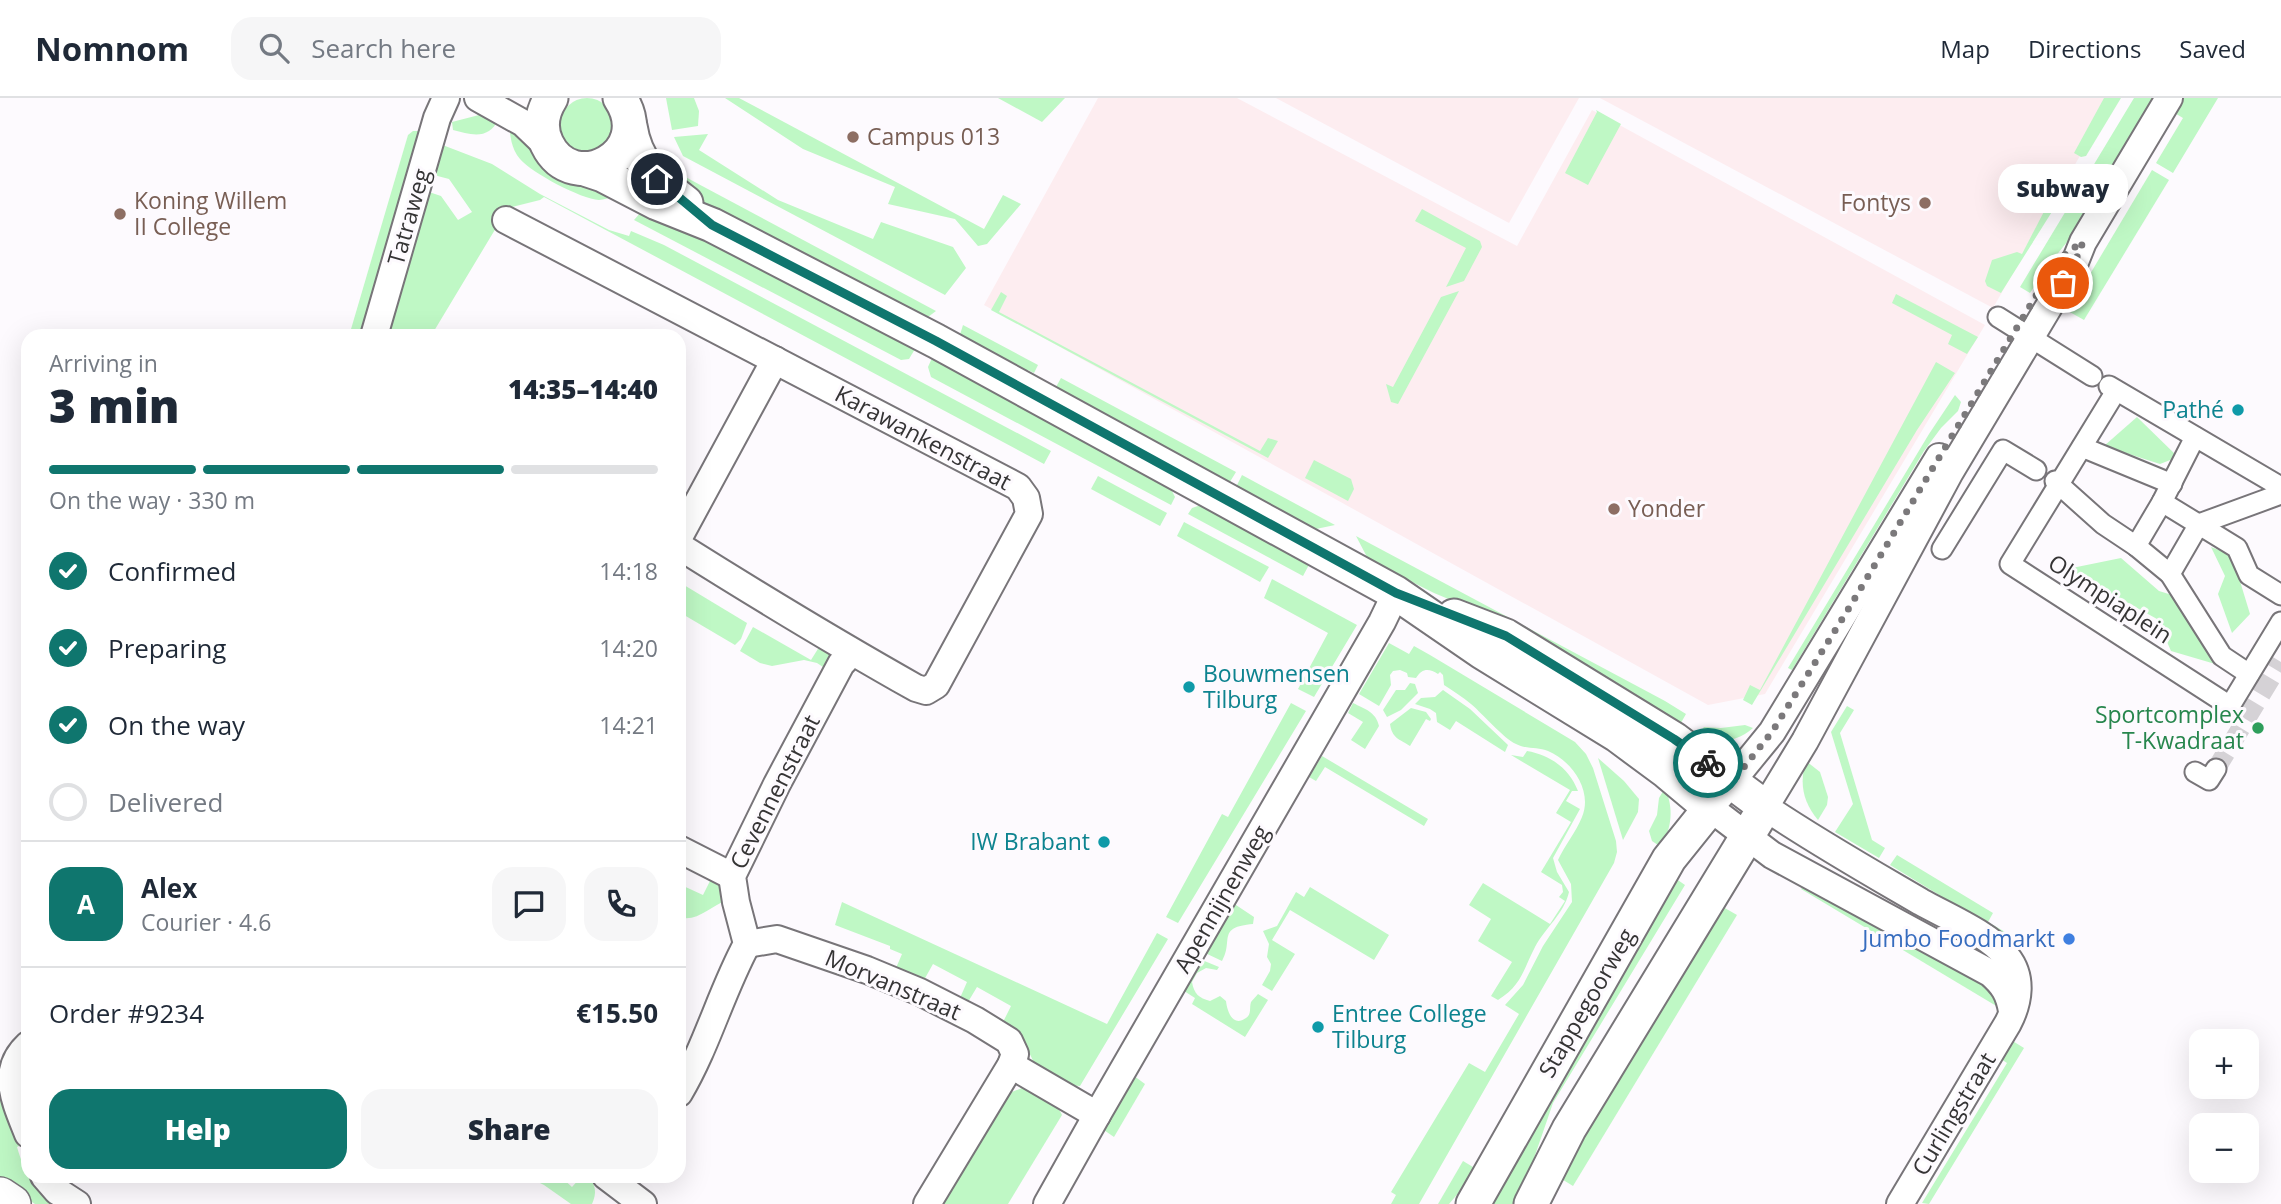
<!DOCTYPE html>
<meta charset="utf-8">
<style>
:root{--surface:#fff;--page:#f6f6f7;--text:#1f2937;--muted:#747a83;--line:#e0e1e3;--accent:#0f766e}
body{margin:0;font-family:"Open Sans",sans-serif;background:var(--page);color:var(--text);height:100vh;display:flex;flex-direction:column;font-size:26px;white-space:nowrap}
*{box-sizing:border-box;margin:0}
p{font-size:23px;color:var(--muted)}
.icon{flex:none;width:38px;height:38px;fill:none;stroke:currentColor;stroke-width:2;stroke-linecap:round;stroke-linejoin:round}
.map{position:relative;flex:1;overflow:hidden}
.drawer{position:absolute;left:21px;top:231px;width:665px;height:854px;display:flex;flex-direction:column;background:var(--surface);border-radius:21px;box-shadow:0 7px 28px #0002}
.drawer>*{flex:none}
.controls{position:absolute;left:2189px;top:931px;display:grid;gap:14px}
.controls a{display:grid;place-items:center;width:70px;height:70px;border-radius:14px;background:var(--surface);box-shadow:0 7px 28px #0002;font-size:35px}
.pin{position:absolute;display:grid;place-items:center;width:60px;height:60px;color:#fff;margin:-30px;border:4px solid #fff;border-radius:50%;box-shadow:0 2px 7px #0007}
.courier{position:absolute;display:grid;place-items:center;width:70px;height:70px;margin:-35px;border:5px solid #0f766e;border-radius:50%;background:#fff;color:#222;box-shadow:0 2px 9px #0007}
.bubble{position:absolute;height:49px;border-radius:21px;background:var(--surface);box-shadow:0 7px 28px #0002;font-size:23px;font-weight:800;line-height:49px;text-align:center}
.summary em{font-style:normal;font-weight:800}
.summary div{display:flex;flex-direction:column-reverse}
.summary{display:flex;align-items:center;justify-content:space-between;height:119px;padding:0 28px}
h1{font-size:46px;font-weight:800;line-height:52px}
.bar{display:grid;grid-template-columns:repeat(4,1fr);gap:10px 7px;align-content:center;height:84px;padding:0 28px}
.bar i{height:9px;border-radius:5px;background:var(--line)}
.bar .on{background:var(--accent)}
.bar p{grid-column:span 4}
.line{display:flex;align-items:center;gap:18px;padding:0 28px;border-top:2px solid var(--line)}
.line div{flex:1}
.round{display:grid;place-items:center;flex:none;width:74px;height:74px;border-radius:21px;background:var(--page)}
ol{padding:0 28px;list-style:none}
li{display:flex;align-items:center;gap:21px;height:77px}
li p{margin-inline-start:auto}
li .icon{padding:7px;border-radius:50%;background:var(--accent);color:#fff;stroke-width:4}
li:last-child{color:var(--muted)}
li i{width:38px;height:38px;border:4px solid var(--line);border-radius:50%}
.action{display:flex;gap:14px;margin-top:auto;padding:14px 28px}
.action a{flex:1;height:80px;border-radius:21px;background:var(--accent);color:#fff;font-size:28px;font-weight:800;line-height:80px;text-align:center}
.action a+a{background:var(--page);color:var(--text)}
header{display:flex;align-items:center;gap:42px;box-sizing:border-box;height:98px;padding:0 35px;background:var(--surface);border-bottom:2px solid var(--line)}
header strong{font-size:33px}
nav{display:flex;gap:38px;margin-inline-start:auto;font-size:24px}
.search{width:490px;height:63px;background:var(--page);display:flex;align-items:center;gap:18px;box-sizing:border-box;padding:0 24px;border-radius:21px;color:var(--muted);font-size:26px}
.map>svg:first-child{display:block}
.education{fill:#fdedf0}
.green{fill:#bff8c5}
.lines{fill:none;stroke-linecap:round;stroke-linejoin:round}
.pedestrian-tunnel{stroke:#d5d2d6;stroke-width:19;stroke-dasharray:19 10;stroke-linecap:butt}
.pedestrian-casing{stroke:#787579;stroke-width:23}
.minor-casing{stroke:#787579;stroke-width:30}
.tertiary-casing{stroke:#787579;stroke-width:37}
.secondary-casing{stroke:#787579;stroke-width:40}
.pedestrian{stroke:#fff;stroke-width:19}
.minor{stroke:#fff;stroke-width:26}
.tertiary{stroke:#fff;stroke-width:33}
.secondary{stroke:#fff;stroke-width:37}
.done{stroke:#7b797b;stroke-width:7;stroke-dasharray:0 12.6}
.route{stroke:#0f766e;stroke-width:9}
.education-dot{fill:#8d6e63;stroke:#fdfafe;stroke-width:2.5}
.culture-dot{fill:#0f9aa8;stroke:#fdfafe;stroke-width:2.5}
.leisure-dot{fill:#2e9e5b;stroke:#fdfafe;stroke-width:2.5}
.shop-dot{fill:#3f7fe0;stroke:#fdfafe;stroke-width:2.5}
.labels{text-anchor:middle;stroke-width:6;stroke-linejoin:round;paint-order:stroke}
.education-label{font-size:23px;fill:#785e54;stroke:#fdfafe;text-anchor:start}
.street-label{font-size:23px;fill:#353435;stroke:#fdfafe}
.culture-label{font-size:23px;fill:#0d838f;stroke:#fdfafe;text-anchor:end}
.leisure-label{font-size:23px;fill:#27864d;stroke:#fdfafe;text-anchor:end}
.shop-label{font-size:23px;fill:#366cbe;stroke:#fdfafe;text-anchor:end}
</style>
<header>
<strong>Nomnom</strong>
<div class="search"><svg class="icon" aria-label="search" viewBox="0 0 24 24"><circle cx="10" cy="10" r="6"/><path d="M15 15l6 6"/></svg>Search here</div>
<nav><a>Map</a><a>Directions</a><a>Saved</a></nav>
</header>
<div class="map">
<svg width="2281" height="1106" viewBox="0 0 2281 1106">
<rect width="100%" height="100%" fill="#fdfafe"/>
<g class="education">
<polygon points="1098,0 1237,0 1517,148 1592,12 1985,227 1765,596 1708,607 984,207"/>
<polygon points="1276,0 1579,0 1509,125"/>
<polygon points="1600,0 2113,0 1993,210"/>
</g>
<g class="green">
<polygon points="666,0 694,0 699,13 698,28 672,32"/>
<polygon points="725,0 739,0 984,131 1003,97 1021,106 987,146 978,148 955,121 888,106 895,89 803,51"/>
<polygon points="998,0 1065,0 1042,24"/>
<polygon points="2104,0 2121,0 2086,58 2081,59 2074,55"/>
<polygon points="2134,0 2156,0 2075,134 2047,169 2030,195 2020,189"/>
<polygon points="2181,0 2218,0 2173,75 2156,65 2183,20 2173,14"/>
<circle cx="587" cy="27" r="27"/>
<polygon points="1596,12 1621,26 1588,87 1565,75 1597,14"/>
<path d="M479,17L498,21C490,42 471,37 453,32L452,24Z"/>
<path d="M509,24L582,86L616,98C610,99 604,102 599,102C581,101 532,75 520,61C511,51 510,37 509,24Z"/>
<polygon points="413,33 420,33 360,238 349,238 408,37"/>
<polygon points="708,36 699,52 778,102 873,141 881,124 953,149 966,170 945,197 683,58 674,39"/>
<polygon points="440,46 492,66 540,96 609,132 629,138 631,133 664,147 1051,353 1044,366 544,99 540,102 508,110 431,238 385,238 426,93 441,98 458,122 472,114 449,81 430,76"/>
<polygon points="2067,69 2074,72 2075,77 2001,195 1987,188 1985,183 1992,162 2017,154 2022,156"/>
<polygon points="2152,72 2169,82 2084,222 2068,213"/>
<polygon points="676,74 936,213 924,222 730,121 672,86"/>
<polygon points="1422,111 1480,143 1482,149 1464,183 1446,189 1466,150 1415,123"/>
<polygon points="641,114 672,121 915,251 909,261 901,262 634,122"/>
<polygon points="1459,193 1398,306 1391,304 1386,286 1393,289 1441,199"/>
<polygon points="1001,194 1007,198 999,214 1260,353 1268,340 1278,343 1268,360 991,212"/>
<polygon points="1896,196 1978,239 1967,256 1948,246 1952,237 1892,205"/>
<polygon points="963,227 1038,267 1034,275 1028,272 1025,279 958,243"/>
<polygon points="932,260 1172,389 1171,391 1175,399 1171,407 931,279 928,269"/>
<polygon points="1936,264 1955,275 1917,332 1752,607 1743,602 1750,587 1760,592"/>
<polygon points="1061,280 1236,374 1228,387 1097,317 1099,312 1056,289"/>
<polygon points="1955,297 1961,304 1958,313 1941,330 1924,353 1792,572 1788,570 1929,336"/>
<polygon points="2137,319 2178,359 2160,366 2104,348"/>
<polygon points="1314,362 1351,381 1354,391 1348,403 1305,380"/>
<polygon points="1242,377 1335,427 1316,431 1314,433 1235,391"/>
<polygon points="1098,378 1167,415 1160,428 1091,391"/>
<polygon points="1201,407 1311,463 1303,478 1188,416 1192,410"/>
<polygon points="1184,424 1269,469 1260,484 1177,438"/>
<polygon points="1356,438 1665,603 1686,616 1678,630 1494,520 1434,495 1366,461 1367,459"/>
<polygon points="2211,449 2232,457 2250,516 2232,535 2218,496 2225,478"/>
<polygon points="2121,460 2159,493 2172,497 2222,568 2171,553 2157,521 2067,471"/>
<polygon points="1272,481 1357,527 1314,599 1298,591 1328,535 1264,500"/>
<polygon points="679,484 747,525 741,541 735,547 679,514"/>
<path d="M753,529L811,562L821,546C831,552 834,562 829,573L817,565L804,562L772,568L760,565L740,553Z"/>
<path d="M1389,545L1409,556L1414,548L1430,557L1575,644L1586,656L1593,670L1616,743L1617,754L1614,765L1419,1106H1391L1396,1097L1391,1094L1469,965L1485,974L1519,916L1505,907L1523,887L1543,848L1572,804L1571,786L1558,762C1565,747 1576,734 1582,719C1593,693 1572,663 1548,653C1538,649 1525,651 1516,646C1503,640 1483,616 1471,606C1463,599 1453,593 1444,587L1443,577L1440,574L1438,576C1429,570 1422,570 1416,580L1408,579L1407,575L1400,572L1393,573L1390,577L1391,587L1379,608L1359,596Z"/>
<polygon points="1410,585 1415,586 1418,595 1401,612 1387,619 1383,612 1396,592 1405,592"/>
<polygon points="1443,592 1470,611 1508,647 1505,654 1456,623 1450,632 1437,624 1436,615 1430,611 1415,606 1421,600 1435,599"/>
<polygon points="1291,605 1306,613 1178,825 1166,819 1222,716 1228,719"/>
<path d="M1353,605C1365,611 1376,614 1379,628L1365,651L1351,642L1363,624L1348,615Z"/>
<polygon points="1847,608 1854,612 1840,635 1872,742 1885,750 1879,760 1835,734 1853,706 1831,634"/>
<path d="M1411,610L1426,614L1431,621L1430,623L1426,621L1410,648C1399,641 1392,640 1390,626Z"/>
<path d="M1745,627L1753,630C1736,645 1716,646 1695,639L1704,629L1721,630Z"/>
<path d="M1527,653C1550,657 1569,670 1578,693H1572L1566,703L1580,711L1553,760L1557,774L1569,794C1564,816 1545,830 1535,849C1523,872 1522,887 1498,902L1491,898L1512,864L1478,843L1491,821L1469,807L1483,785L1550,826L1565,803L1559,799L1563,794L1562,787L1541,774L1571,724L1556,715L1570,692L1511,657L1523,659Z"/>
<polygon points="1322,658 1428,721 1424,728 1325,669 1316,683 1309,679"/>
<polygon points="1598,660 1624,683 1639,701 1638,714 1623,742"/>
<path d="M1806,663L1820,674L1828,699L1827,707L1818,722C1803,704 1799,685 1806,663Z"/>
<path d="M1665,690C1674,711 1672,729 1661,749L1652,743L1649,733L1657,717L1659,700Z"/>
<polygon points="1897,757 1993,815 1988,824 2019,842 2006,841 1972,817 1890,767"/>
<polygon points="1672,778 1685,787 1553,1005 1521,1098 1516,1106 1488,1106"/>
<path d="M712,779L723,791L727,802C711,808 696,825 679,819V786L703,797Z"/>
<polygon points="1805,785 1975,877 1994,898 1998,909 1801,791"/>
<polygon points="1310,789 1389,837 1374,862 1290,812 1272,842 1295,856 1272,893 1262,887 1270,873 1271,866 1267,859 1269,846 1263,833 1277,828 1296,794 1304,799"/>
<polygon points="842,804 1107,926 1157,835 1168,841 1080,988 1069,987 1035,967 1021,937 1003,924 1011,908 977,889 968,904 960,900 967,884 933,866 924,882 896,870 902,856 890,851 890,848 835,827"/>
<path d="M1233,805L1254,819L1253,826C1216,829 1234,843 1222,863L1203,854Z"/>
<polygon points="1723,809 1737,817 1573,1088 1560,1080 1562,1076"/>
<path d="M1202,862L1219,869L1217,872L1206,870L1197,875L1192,884C1194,896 1199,900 1210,903L1220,898L1226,903C1227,912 1232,930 1246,920C1252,916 1249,910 1251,904C1253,901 1256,899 1258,896L1268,902L1245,939L1192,906L1195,900L1181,891L1197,864Z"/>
<polygon points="2011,942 2024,950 1929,1106 1922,1105 2007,965 2001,961"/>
<polygon points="1130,975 1145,986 1114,1039 1098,1028"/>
<path d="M1022,990C1036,993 1056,1004 1062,1017L1008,1106H940L1007,996Z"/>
<path d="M0,992L19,1048L17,1049C26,1079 32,1088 58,1106H35L0,1083Z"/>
<polygon points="1463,1063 1478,1072 1449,1106 1438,1106"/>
<path d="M526,1078H560L572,1089L582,1078H588C596,1087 597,1095 592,1106H571L544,1087Z"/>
</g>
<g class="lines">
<polyline class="pedestrian-tunnel" points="2216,671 2281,564"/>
<defs>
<g id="pedestrian">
<polyline points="1998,219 2092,278"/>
<polyline points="2109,288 2281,389"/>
<polyline points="2116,293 2010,466 2230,608 2281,524"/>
<polyline points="2082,349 2172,386"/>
<polyline points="2055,383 2103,426 2136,448 2170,476 2222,558 2249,576"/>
<polyline points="2162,404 2237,450 2249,477 2281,497"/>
<polyline points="2136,448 2162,404 2195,339"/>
<polyline points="1942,451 2003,352 2036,372"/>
<polyline points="2170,476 2199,426 2281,396"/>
<polyline points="2195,674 2209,682 2216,671"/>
</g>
<g id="minor">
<polyline points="478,0 523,25 549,50"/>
<path d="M506,122L1018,389L1026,400L1029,416L936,587L926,593L916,590C836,545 757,497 679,448"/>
<polyline points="374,238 437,20 446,0"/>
<path d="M1939,359L1772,634L1710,710L1772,757L1990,875C2004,887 2009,896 2012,913"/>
<polyline points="679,439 775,262"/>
<polyline points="679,751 732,778"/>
<polyline points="747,846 777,841 867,872 920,894 975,922 1009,943 1015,956 1011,967 927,1106"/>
<path d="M28,947C0,973 15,1003 28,1036"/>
<polyline points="1011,967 1097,1017"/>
<path d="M679,995C707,948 721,894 747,846L736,804L732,778L777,686L841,566L852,554"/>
<polyline points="44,1078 57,1093 77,1106"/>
<polyline points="606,1078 643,1106"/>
<polyline points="1047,1106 1097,1017 1382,524 1396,495"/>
<path d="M1900,1106L2008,925C2019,904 2023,879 2007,859C1989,836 1948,819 1921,804C1868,773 1815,743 1765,709L1805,643L1950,374L2063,185L2075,164L2083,144L2169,0"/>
</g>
<g id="tertiary">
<path d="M551,0C542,14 539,30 547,46C573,100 657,56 620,0"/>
<path d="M630,28C636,67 657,82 686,105"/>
<polyline points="585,71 603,77 657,105 712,127 936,243 1396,495 1482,554 1617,637 1667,674 1710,710 1669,761 1473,1106"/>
<polyline points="1454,518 1506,538 1674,641 1765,709 1569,1031 1531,1106"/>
</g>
<polyline id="secondary" points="0,1098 12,1106"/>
</defs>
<use href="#pedestrian" class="pedestrian-casing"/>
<use href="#minor" class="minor-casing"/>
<use href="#tertiary" class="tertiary-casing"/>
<use href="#secondary" class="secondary-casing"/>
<use href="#pedestrian" class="pedestrian"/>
<use href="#minor" class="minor"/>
<use href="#tertiary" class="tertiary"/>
<use href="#secondary" class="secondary"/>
</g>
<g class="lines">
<polyline class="done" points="1708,665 1732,684 1772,634 1849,510 2049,176 2067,154 2083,144 2075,164 2063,185"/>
<polyline class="route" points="657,81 712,127 936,243 1396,495 1506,538 1674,641 1708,665"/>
</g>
<g class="education-dot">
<circle cx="853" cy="39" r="7"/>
<circle cx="1925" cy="105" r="7"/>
<circle cx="120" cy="116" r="7"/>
<circle cx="1614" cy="411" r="7"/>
</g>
<g class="culture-dot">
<circle cx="2238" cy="312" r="7"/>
<circle cx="1189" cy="589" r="7"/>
<circle cx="1104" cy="744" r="7"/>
<circle cx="1318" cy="929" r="7"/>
</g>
<circle class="leisure-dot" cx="2258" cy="630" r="7"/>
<circle class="shop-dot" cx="2069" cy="841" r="7"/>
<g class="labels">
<g class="education-label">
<text x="867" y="47">Campus 013</text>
<text x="134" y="111">Koning Willem<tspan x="134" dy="26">II College</tspan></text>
<text x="1911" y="113" text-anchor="end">Fontys</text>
<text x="1628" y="419">Yonder</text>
</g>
<g class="street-label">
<text transform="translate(409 119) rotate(-74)" y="8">Tatraweg</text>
<text transform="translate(923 340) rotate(28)" y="8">Karawankenstraat</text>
<text transform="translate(2110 501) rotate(33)" y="8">Olympiaplein</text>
<text transform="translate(775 694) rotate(-63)" y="8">Cevennenstraat</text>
<text transform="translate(1222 801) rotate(-60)" y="8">Apennijnenweg</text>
<text transform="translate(893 887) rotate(23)" y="8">Morvanstraat</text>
<text transform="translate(1587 905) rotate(-60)" y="8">Stappegoorweg</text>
<text transform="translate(1954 1016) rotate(-59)" y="8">Curlingstraat</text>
</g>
<g class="culture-label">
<text x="2224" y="320">Pathé</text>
<text x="1203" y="584" text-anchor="start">Bouwmensen<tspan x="1203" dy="26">Tilburg</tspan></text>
<text x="1090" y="752">IW Brabant</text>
<text x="1332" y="924" text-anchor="start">Entree College<tspan x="1332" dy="26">Tilburg</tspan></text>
</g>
<g class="leisure-label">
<text x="2244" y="625">Sportcomplex<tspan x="2244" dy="26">T-Kwadraat</tspan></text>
</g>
<g class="shop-label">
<text x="2055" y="849">Jumbo Foodmarkt</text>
</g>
</g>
</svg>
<div class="controls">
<a>+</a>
<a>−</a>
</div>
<div class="pin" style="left:2063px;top:185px;background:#ea580c"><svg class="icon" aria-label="bag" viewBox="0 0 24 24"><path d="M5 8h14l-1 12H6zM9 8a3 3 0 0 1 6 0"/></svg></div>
<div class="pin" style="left:657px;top:81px;background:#1f2937"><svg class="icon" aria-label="home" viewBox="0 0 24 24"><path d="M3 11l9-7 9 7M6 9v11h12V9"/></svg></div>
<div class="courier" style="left:1708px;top:665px"><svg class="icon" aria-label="bike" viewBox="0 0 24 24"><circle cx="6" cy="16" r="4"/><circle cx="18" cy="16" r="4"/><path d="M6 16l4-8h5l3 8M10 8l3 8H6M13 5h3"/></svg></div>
<div class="bubble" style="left:1998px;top:66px;width:130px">Subway</div>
<section class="drawer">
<div class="summary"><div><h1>3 min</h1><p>Arriving in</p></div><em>14:35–14:40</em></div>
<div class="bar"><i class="on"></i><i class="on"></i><i class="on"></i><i></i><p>On the way · 330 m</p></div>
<ol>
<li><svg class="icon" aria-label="check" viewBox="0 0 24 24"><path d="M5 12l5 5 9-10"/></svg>Confirmed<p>14:18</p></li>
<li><svg class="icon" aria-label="check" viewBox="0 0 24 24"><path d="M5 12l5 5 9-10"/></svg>Preparing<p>14:20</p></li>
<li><svg class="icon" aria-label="check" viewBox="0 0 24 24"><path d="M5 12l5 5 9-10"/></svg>On the way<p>14:21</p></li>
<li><i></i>Delivered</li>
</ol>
<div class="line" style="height:126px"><b class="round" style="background:var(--accent);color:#fff">A</b><div><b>Alex</b><p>Courier · 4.6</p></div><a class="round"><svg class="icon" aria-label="chat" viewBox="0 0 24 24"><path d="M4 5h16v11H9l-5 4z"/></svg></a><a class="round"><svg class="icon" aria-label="phone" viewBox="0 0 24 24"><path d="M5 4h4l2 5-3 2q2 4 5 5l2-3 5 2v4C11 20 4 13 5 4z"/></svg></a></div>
<div class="line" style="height:91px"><div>Order #9234</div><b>€15.50</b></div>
<div class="action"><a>Help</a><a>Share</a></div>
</section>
</div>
